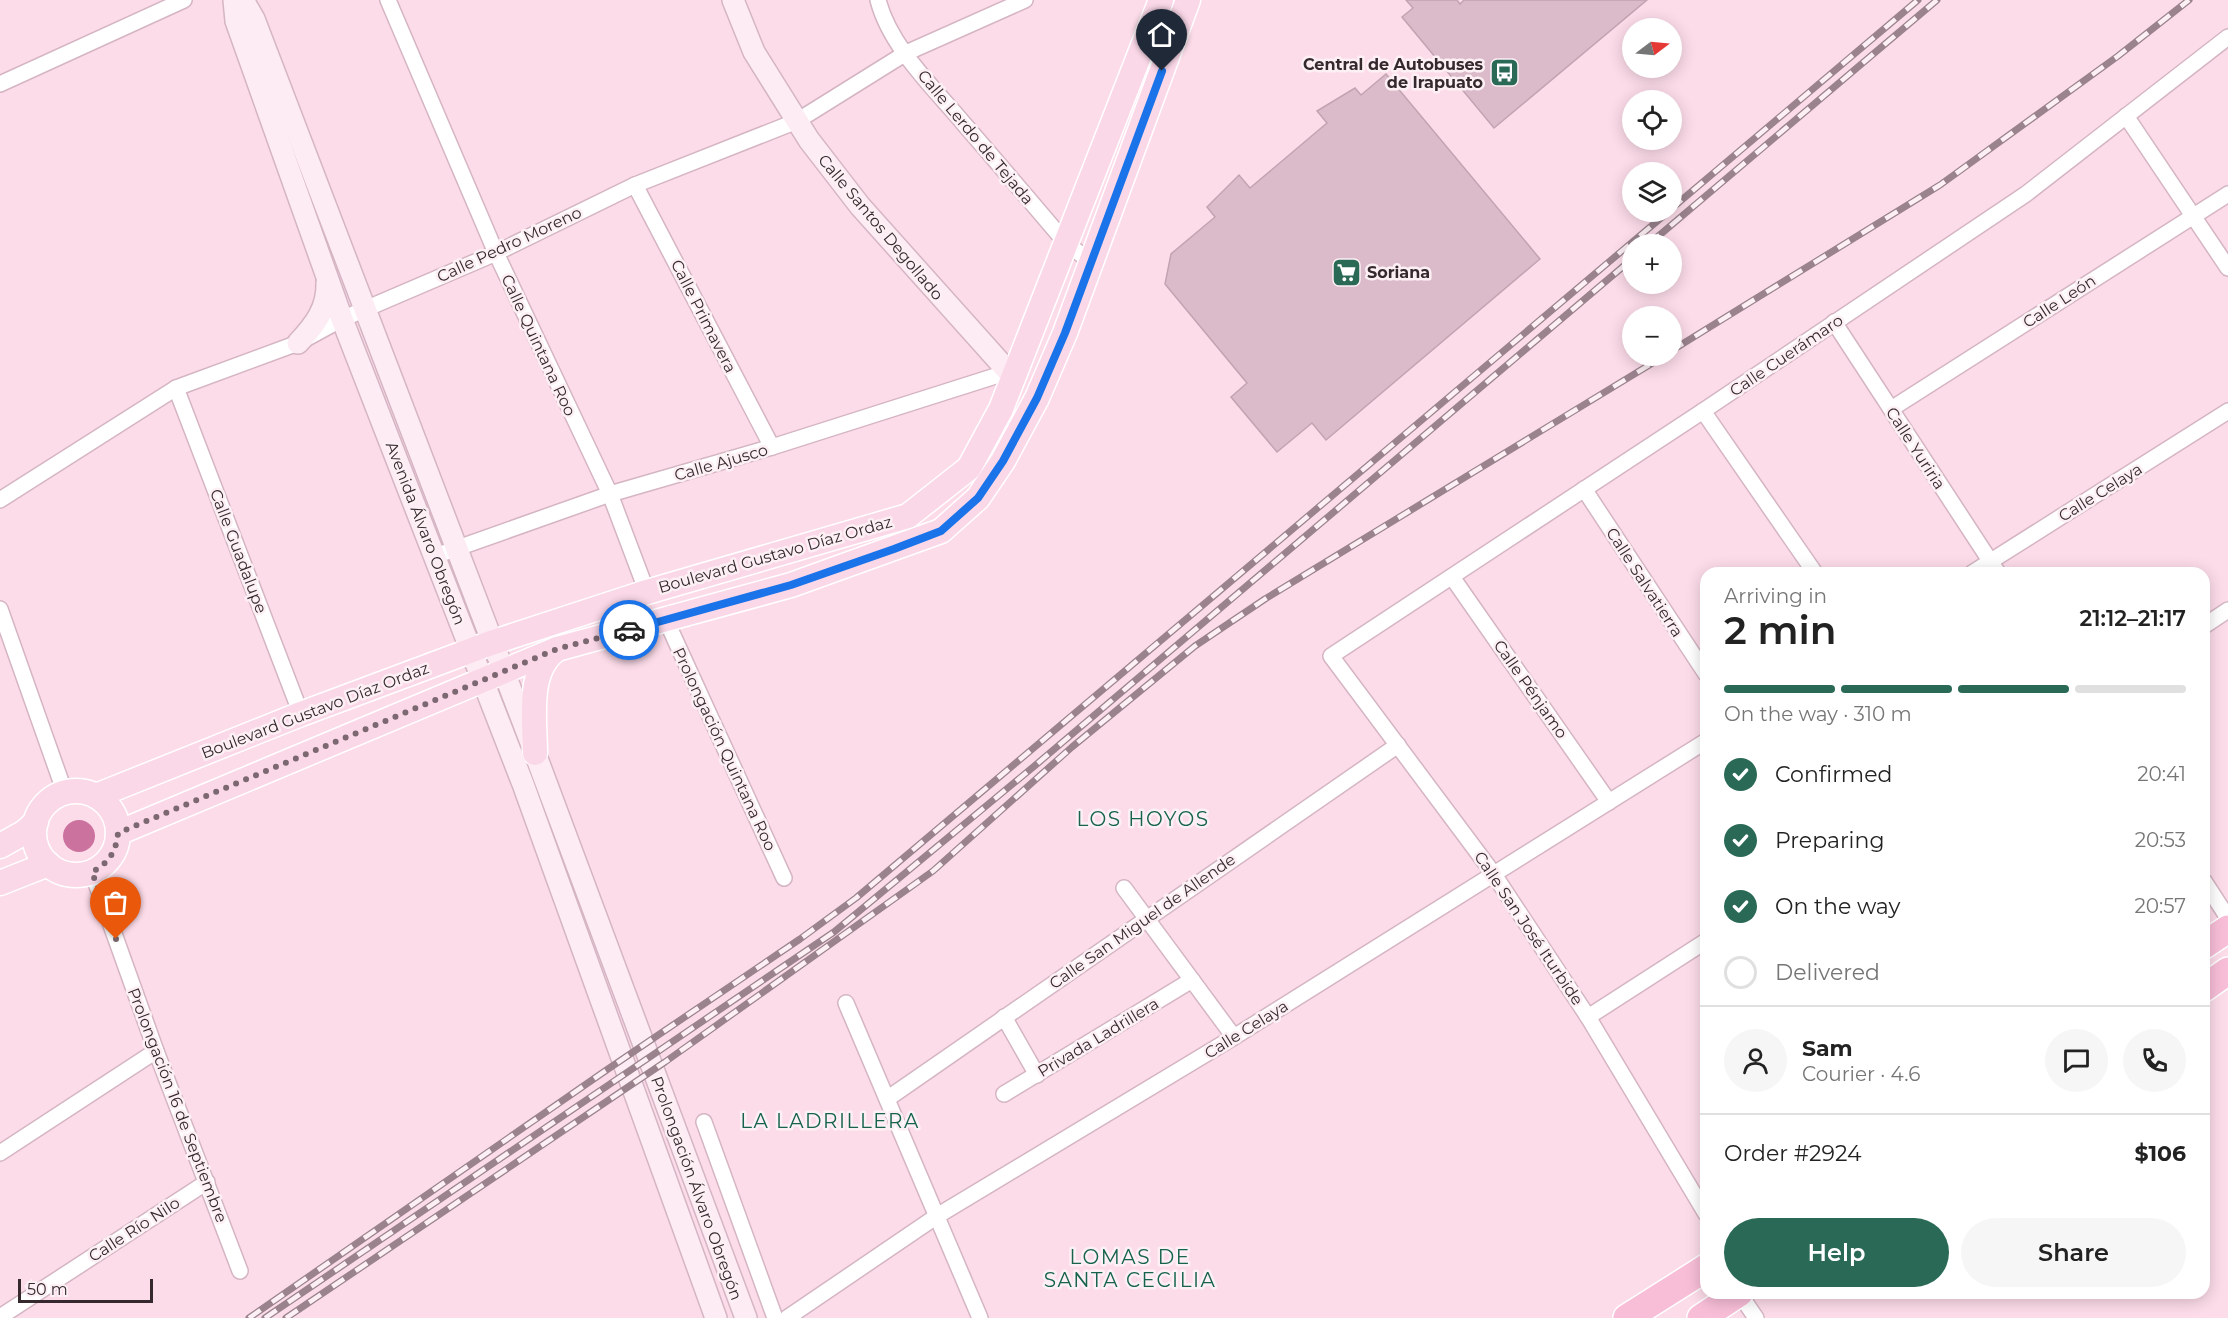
<!DOCTYPE html>
<meta charset="utf-8">
<style>
:root{--surface:#fff;--page:#f6f6f6;--text:#222;--muted:#767676;--line:#e0e0e0;--accent:#2a6956}
body{margin:0;font-family:Montserrat,sans-serif;background:var(--page);color:var(--text);height:100vh;display:flex;flex-direction:column;font-size:22px;white-space:nowrap}
*{box-sizing:border-box;margin:0}
p{font-size:20px;color:var(--muted)}
.icon{flex:none;width:33px;height:33px;fill:none;stroke:currentColor;stroke-width:2;stroke-linecap:round;stroke-linejoin:round}
.map{position:relative;flex:1;overflow:hidden}
.panel{position:absolute;left:1700px;top:567px;width:510px;height:732px;display:flex;flex-direction:column;background:var(--surface);border-radius:18px;box-shadow:0 3px 15px #0003}
.panel>*{flex:none}
.needle{width:39px;rotate:74deg}
.controls{position:absolute;left:1622px;top:18px;display:grid;gap:12px}
.controls a{display:grid;place-items:center;width:60px;height:60px;border-radius:50%;background:var(--surface);box-shadow:0 3px 15px #0003;font-size:30px}
.scale{position:absolute;left:18px;bottom:15px;width:135px;box-sizing:border-box;padding-left:6px;border:3px solid #35292e;border-top:0;font-size:16px;line-height:21px;white-space:nowrap;color:#35292e;-webkit-text-stroke:4px #fdf0f5;paint-order:stroke}
.pin{position:absolute;display:grid;place-items:center;width:51px;height:51px;color:#fff;margin:-62px -26px;border-radius:50% 50% 50% 0;rotate:-45deg;box-shadow:0 0 6px #0007}
.pin .icon{rotate:45deg}
.courier{position:absolute;display:grid;place-items:center;width:60px;height:60px;margin:-30px;border:4px solid #1a73e8;border-radius:50%;background:#fff;color:#222;box-shadow:0 2px 8px #0007}
.headline em{font-style:normal;font-weight:600}
.headline div{display:flex;flex-direction:column-reverse}
.headline{display:flex;align-items:center;justify-content:space-between;height:102px;padding:0 24px}
h1{font-size:39px;font-weight:600;line-height:45px}
.bar{display:grid;grid-template-columns:repeat(4,1fr);gap:9px 6px;align-content:center;height:72px;padding:0 24px}
.bar i{height:8px;border-radius:4px;background:var(--line)}
.bar .on{background:var(--accent)}
.bar p{grid-column:span 4}
.line{display:flex;align-items:center;gap:15px;padding:0 24px;border-top:2px solid var(--line)}
.line div{flex:1}
.round{display:grid;place-items:center;flex:none;width:63px;height:63px;border-radius:32px;background:var(--page)}
ol{padding:0 24px;list-style:none}
li{display:flex;align-items:center;gap:18px;height:66px}
li p{margin-inline-start:auto}
li .icon{padding:6px;border-radius:50%;background:var(--accent);color:#fff;stroke-width:4}
li:last-child{color:var(--muted)}
li i{width:33px;height:33px;border:3px solid var(--line);border-radius:50%}
.button{display:flex;gap:12px;margin-top:auto;padding:12px 24px}
.button a{flex:1;height:69px;border-radius:36px;background:var(--accent);color:#fff;font-size:24px;font-weight:600;line-height:69px;text-align:center}
.button a+a{background:var(--page);color:var(--text)}
.map>svg:first-child{display:block}
.water{fill:#cc729f}
.building{fill:#dbbbc9;stroke:#c2a3b1;stroke-width:1.5}
.lines{fill:none;stroke-linecap:round;stroke-linejoin:round}
.street-casing{stroke:#d5b5c3;stroke-width:18}
.secondary-casing{stroke:#d5b5c3;stroke-width:24}
.primary-casing{stroke:#fff;stroke-width:27}
.highway-casing{stroke:#fff;stroke-width:30}
.street{stroke:#fff;stroke-width:15}
.secondary{stroke:#fdecf3;stroke-width:21}
.primary{stroke:#fbd8e8;stroke-width:24}
.highway{stroke:#f8bed8;stroke-width:27}
.rail-casing{stroke:#9a838d;stroke-width:7}
.rail{stroke:#fdf0f5;stroke-width:4.5;stroke-dasharray:14;stroke-linecap:butt}
.done{stroke:#7b6870;stroke-width:6;stroke-dasharray:0 10.8}
.route{stroke:#1a73e8;stroke-width:8}
.labels{text-anchor:middle;stroke-width:5;stroke-linejoin:round;paint-order:stroke}
.poi-label{font-size:16px;font-weight:bold;fill:#35292e;stroke:#fdf0f5;text-anchor:end}
.street-label{font-size:16px;fill:#35292e;stroke:#fdf0f5}
.quarter-label{font-size:20px;letter-spacing:1.5px;fill:#17634e;stroke:#fdf0f5}
</style>
<div class="map">
<svg width="2228" height="1318" viewBox="0 0 2228 1318">
<rect width="100%" height="100%" fill="#fddcea"/>
<circle class="water" cx="79" cy="836" r="16"/>
<g class="building">
<polygon points="1406,0 1457,0 1460,4 1464,0 1647,0 1494,128 1402,17 1413,8"/>
<polygon points="1386,74 1540,259 1326,440 1312,423 1277,452 1231,397 1247,383 1165,284 1171,254 1215,217 1207,207 1239,175 1250,188 1327,123 1317,111 1355,88 1361,95"/>
</g>
<g class="lines">
<defs>
<g id="street">
<polyline points="388,0 496,253 610,494 647,592"/>
<path d="M878,0C890,47 934,88 964,124C998,163 1032,203 1066,243L1091,262"/>
<polyline points="0,84 184,0"/>
<polyline points="2126,116 2228,268"/>
<polyline points="635,185 772,447"/>
<polyline points="1834,322 1998,573"/>
<polyline points="176,388 301,714"/>
<polyline points="1891,409 2228,194"/>
<polyline points="1703,411 1815,573"/>
<polyline points="1584,489 1706,674"/>
<polyline points="0,500 176,388 298,343 342,319 496,253 635,185 797,121 906,53 1025,0"/>
<polyline points="435,556 610,494 772,447 1008,372"/>
<polyline points="1972,573 2228,411"/>
<polyline points="1452,577 1609,802"/>
<polyline points="0,609 65,793"/>
<polyline points="666,620 784,878"/>
<polyline points="2204,626 2228,610"/>
<polyline points="92,872 156,1051 240,1271"/>
<polyline points="2204,881 2228,918"/>
<polyline points="1124,888 1234,1037"/>
<polyline points="846,1003 980,1318"/>
<polyline points="1004,1017 1037,1075"/>
<polyline points="1588,1017 1706,941"/>
<polyline points="1004,1094 1192,980"/>
<polyline points="887,1099 1398,745"/>
<polyline points="704,1122 775,1318"/>
<polyline points="0,1153 156,1051"/>
<polyline points="1706,1214 1588,1017 1493,873 1331,656 1703,411 2026,194 2228,37"/>
<polyline points="1739,1293 1756,1318"/>
<polyline points="0,1317 207,1182"/>
<polyline points="787,1318 937,1216 1234,1037 1706,741"/>
</g>
<g id="secondary">
<polyline points="234,0 236,21 342,319 523,784 716,1318"/>
<polyline points="243,0 254,19 535,753 746,1318"/>
<polyline points="733,0 754,52 809,140 860,206 1014,378"/>
<path d="M298,343C315,325 328,308 327,282"/>
</g>
<g id="primary">
<path d="M535,753C535,721 526,670 557,649"/>
<circle cx="76" cy="833" r="42"/>
<polyline points="96,796 301,714 491,643 647,592 908,516 969,468 1001,409 1161,0"/>
<polyline points="118,833 557,649 791,585 941,531 978,498 1003,461 1037,398 1065,333 1188,0"/>
<polyline points="0,846 25,832 36,822"/>
<polyline points="0,883 48,864"/>
</g>
<g id="highway">
<polyline points="2204,945 2228,929"/>
<polyline points="2204,988 2228,971"/>
<polyline points="1627,1318 1706,1268"/>
<polyline points="1701,1318 1739,1293"/>
</g>
</defs>
<use href="#street" class="street-casing"/>
<use href="#secondary" class="secondary-casing"/>
<use href="#primary" class="primary-casing"/>
<use href="#highway" class="highway-casing"/>
<use href="#street" class="street"/>
<use href="#secondary" class="secondary"/>
<use href="#primary" class="primary"/>
<use href="#highway" class="highway"/>
<defs>
<g id="rail">
<polyline points="1671,209 1918,0"/>
<polyline points="1649,244 1937,0"/>
<polyline points="1671,351 1940,185 2118,56 2189,0"/>
<polyline points="249,1318 608,1069 800,939 856,898 1668,212"/>
<polyline points="265,1318 834,932 1038,763 1632,259"/>
<polyline points="286,1318 665,1062 933,871 1072,747 1195,646 1265,599 1664,356"/>
</g>
</defs>
<use href="#rail" class="rail-casing"/>
<use href="#rail" class="rail"/>
</g>
<g class="lines">
<path class="done" d="M116,939L92,872C109,863 116,852 118,833L557,649L629,630"/>
<polyline class="route" points="629,630 791,585 894,549 941,531 978,498 1003,461 1037,398 1065,333 1162,71"/>
</g>
<defs>
<symbol id="bus-square" viewBox="-11 -11 22 22"><rect x="-9" y="-9" width="18" height="18" rx="4" fill="#2a6956" stroke="#fdf0f5"/><path d="M-5-6H5V4H4V6H2V4H-2V6H-4V4H-5ZM-3.5-4V0h7V-4ZM-3.5 1.2v1.5H-2V1.2ZM2 1.2v1.5H3.5V1.2Z" fill="#fff"/></symbol>
<symbol id="supermarket-square" viewBox="-11 -11 22 22"><rect x="-9" y="-9" width="18" height="18" rx="4" fill="#2a6956" stroke="#fdf0f5"/><path d="M-6-5.5h2.5l.6 2H6L4.5 2H-2.5L-4.4-4H-6ZM-1.5 3.2a1.3 1.3 0 1 0 .1 0ZM3 3.2a1.3 1.3 0 1 0 .1 0Z" fill="#fff"/></symbol>
</defs>
<g fill-rule="evenodd">
<use href="#bus-square" x="1488" y="56" width="33" height="33"/>
<use href="#supermarket-square" x="1330" y="256" width="33" height="33"/>
</g>
<g class="labels">
<g class="poi-label">
<text x="1483" y="70">Central de Autobuses<tspan x="1483" dy="18">de Irapuato</tspan></text>
<text x="1367" y="278" text-anchor="start">Soriana</text>
</g>
<g class="street-label">
<text transform="translate(976 137) rotate(50)" y="6">Calle Lerdo de Tejada</text>
<text transform="translate(881 227) rotate(50)" y="6">Calle Santos Degollado</text>
<text transform="translate(509 244) rotate(-25)" y="6">Calle Pedro Moreno</text>
<text transform="translate(2059 301) rotate(-33)" y="6">Calle León</text>
<text transform="translate(704 316) rotate(63)" y="6">Calle Primavera</text>
<text transform="translate(539 345) rotate(65)" y="6">Calle Quintana Roo</text>
<text transform="translate(1786 355) rotate(-34)" y="6">Calle Cuerámaro</text>
<text transform="translate(1916 448) rotate(57)" y="6">Calle Yuriria</text>
<text transform="translate(721 462) rotate(-16)" y="6">Calle Ajusco</text>
<text transform="translate(2100 492) rotate(-32)" y="6">Calle Celaya</text>
<text transform="translate(426 533) rotate(69)" y="6">Avenida Álvaro Obregón</text>
<text transform="translate(239 551) rotate(69)" y="6">Calle Guadalupe</text>
<text transform="translate(775 554) rotate(-16)" y="6">Boulevard Gustavo Díaz Ordaz</text>
<text transform="translate(1645 582) rotate(57)" y="6">Calle Salvatierra</text>
<text transform="translate(1531 689) rotate(55)" y="6">Calle Pénjamo</text>
<text transform="translate(315 710) rotate(-21)" y="6">Boulevard Gustavo Díaz Ordaz</text>
<text transform="translate(725 749) rotate(65)" y="6">Prolongación Quintana Roo</text>
<text transform="translate(1142 921) rotate(-35)" y="6">Calle San Miguel de Allende</text>
<text transform="translate(1529 928) rotate(56)" y="6">Calle San José Iturbide</text>
<text transform="translate(1246 1029) rotate(-32)" y="6">Calle Celaya</text>
<text transform="translate(1098 1037) rotate(-31)" y="6">Privada Ladrillera</text>
<text transform="translate(178 1105) rotate(69)" y="6">Prolongación 16 de Septiembre</text>
<text transform="translate(697 1188) rotate(70)" y="6">Prolongación Álvaro Obregón</text>
<text transform="translate(134 1229) rotate(-33)" y="6">Calle Río Nilo</text>
</g>
<g class="quarter-label">
<text x="1143" y="826">LOS HOYOS</text>
<text x="830" y="1128">LA LADRILLERA</text>
<text x="1130" y="1264">LOMAS DE<tspan x="1130" dy="23">SANTA CECILIA</tspan></text>
</g>
</g>
</svg>
<div class="controls">
<a><svg class="needle" viewBox="-14 -14 28 28"><path d="M0-13l5 13h-10z" fill="#e53935"/><path d="M0 13l5-13h-10z" fill="#767676"/></svg></a>
<a><svg class="icon" aria-label="locate" viewBox="0 0 24 24"><circle cx="12" cy="12" r="6"/><path d="M12 2v4M12 18v4M2 12h4M18 12h4"/></svg></a>
<a><svg class="icon" aria-label="layers" viewBox="0 0 24 24"><path d="M12 4l9 5-9 5-9-5zM3 14l9 5 9-5"/></svg></a>
<a>+</a>
<a>−</a>
</div>
<div class="scale">50 m</div>
<div class="pin" style="left:116px;top:939px;background:#ea580c"><svg class="icon" aria-label="bag" viewBox="0 0 24 24"><path d="M5 8h14l-1 12H6zM9 8a3 3 0 0 1 6 0"/></svg></div>
<div class="pin" style="left:1162px;top:71px;background:#1f2937"><svg class="icon" aria-label="home" viewBox="0 0 24 24"><path d="M3 11l9-7 9 7M6 9v11h12V9"/></svg></div>
<div class="courier" style="left:629px;top:630px"><svg class="icon" aria-label="car" viewBox="0 0 24 24"><path d="M5 17H2v-5l4-1 3-4h7l3 4 3 1v5h-3M9 17h6M6 11h13"/><circle cx="7" cy="17" r="2"/><circle cx="17" cy="17" r="2"/></svg></div>
<section class="panel">
<div class="headline"><div><h1>2 min</h1><p>Arriving in</p></div><em>21:12–21:17</em></div>
<div class="bar"><i class="on"></i><i class="on"></i><i class="on"></i><i></i><p>On the way · 310 m</p></div>
<ol>
<li><svg class="icon" aria-label="check" viewBox="0 0 24 24"><path d="M5 12l5 5 9-10"/></svg>Confirmed<p>20:41</p></li>
<li><svg class="icon" aria-label="check" viewBox="0 0 24 24"><path d="M5 12l5 5 9-10"/></svg>Preparing<p>20:53</p></li>
<li><svg class="icon" aria-label="check" viewBox="0 0 24 24"><path d="M5 12l5 5 9-10"/></svg>On the way<p>20:57</p></li>
<li><i></i>Delivered</li>
</ol>
<div class="line" style="height:108px"><a class="round"><svg class="icon" aria-label="person" viewBox="0 0 24 24"><circle cx="12" cy="8" r="4"/><path d="M4 21q1-7 8-7t8 7"/></svg></a><div><b>Sam</b><p>Courier · 4.6</p></div><a class="round"><svg class="icon" aria-label="chat" viewBox="0 0 24 24"><path d="M4 5h16v11H9l-5 4z"/></svg></a><a class="round"><svg class="icon" aria-label="phone" viewBox="0 0 24 24"><path d="M5 4h4l2 5-3 2q2 4 5 5l2-3 5 2v4C11 20 4 13 5 4z"/></svg></a></div>
<div class="line" style="height:78px"><div>Order #2924</div><b>$106</b></div>
<div class="button"><a>Help</a><a>Share</a></div>
</section>
</div>
